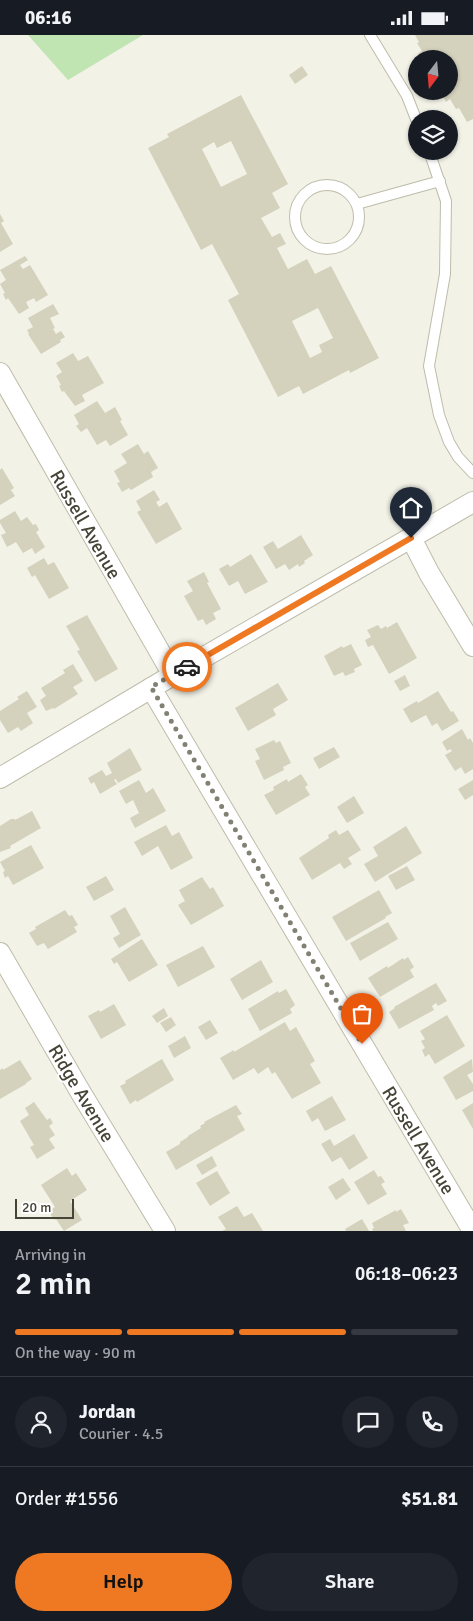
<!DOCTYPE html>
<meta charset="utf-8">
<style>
:root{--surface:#171b24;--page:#20242c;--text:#f1f3f6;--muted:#9ea1a6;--line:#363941;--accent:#ef7822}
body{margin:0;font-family:Signika,sans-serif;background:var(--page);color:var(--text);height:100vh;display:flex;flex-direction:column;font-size:19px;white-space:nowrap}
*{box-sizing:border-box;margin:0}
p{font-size:16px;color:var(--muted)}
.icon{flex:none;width:28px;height:28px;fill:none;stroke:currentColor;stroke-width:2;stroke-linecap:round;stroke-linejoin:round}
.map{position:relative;height:1196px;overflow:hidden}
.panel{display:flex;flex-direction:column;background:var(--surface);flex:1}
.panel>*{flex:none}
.needle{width:32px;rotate:196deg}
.tools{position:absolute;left:408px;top:15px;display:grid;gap:10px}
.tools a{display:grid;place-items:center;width:50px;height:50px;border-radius:50%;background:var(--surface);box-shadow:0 1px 4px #0004;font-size:25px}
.scale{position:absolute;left:15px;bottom:12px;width:59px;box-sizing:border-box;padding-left:5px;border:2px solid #454436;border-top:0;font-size:14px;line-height:18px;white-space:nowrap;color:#454436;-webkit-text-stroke:4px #fff;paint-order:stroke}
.pin{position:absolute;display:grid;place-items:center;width:42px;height:42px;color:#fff;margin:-51px -21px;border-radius:50% 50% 50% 0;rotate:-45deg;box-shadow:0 0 5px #0007}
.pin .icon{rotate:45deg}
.courier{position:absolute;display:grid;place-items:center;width:50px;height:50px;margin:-25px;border:4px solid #ef7822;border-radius:50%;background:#fff;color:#222;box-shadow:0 1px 6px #0007}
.headline em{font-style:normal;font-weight:600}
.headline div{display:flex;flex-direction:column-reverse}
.headline{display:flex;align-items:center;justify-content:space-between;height:85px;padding:0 15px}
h1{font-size:32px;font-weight:600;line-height:38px}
.bar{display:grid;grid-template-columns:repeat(4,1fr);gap:8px 5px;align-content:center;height:60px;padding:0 15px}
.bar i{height:6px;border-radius:4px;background:var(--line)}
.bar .active{background:var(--accent)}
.bar p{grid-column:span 4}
.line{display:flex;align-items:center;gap:12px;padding:0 15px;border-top:1px solid var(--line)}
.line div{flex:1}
.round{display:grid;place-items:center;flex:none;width:52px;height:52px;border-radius:26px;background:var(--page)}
.primary-button{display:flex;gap:10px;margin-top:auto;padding:10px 15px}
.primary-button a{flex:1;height:58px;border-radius:30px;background:var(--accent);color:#111;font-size:20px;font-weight:600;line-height:58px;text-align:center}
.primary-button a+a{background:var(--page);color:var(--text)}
.status{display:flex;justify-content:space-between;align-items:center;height:35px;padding:0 25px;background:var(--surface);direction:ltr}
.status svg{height:14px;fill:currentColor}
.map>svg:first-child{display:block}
.green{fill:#c0e5b2}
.building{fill:#d4d1bd;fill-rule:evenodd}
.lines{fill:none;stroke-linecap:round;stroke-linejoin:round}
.service-casing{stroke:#bebcaa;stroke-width:12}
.minor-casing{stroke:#bebcaa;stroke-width:22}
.service{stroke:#fff;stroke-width:10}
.minor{stroke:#fff;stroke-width:20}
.done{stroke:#828174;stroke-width:5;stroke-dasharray:0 9}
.route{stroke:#ef7822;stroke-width:6}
.labels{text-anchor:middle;stroke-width:4;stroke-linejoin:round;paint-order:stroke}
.street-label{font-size:19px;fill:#454436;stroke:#fff}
</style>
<div class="status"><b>06:16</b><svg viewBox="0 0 49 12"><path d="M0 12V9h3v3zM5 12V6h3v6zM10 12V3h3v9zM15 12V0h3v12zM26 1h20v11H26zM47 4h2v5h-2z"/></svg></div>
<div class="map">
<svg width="473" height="1196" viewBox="0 0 473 1196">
<rect width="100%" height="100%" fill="#f3f2e7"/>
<polygon class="green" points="28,0 143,0 68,45"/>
<g class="building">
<polygon points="415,0 473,0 473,84 467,87 459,73 456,74 450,64 446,67 440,56 449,56 449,24 421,24 418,19 422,16 417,8 419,7"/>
<polygon points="302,31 308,40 295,49 289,40"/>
<path d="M241,60L288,149L272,158L280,173L261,183L272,202L280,198L286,209L277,213L288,234L307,224L315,239L331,231L379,323L350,338L349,335L303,359L299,351L278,362L228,265L239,259L212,209L201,215L148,113L169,102L167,99ZM231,106L247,139L221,152L202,114L214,107L217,113ZM318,273L333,303L319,310L322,317L310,323L292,286Z"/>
<polygon points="0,179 4,186 1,188 13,209 0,217"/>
<polygon points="25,221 28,225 20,230 23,234 30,230 48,260 36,267 34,263 26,267 29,273 19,279 8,263 6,265 3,259 5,258 0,249 6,245 0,235"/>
<polygon points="53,269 59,279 50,283 55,293 53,294 56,299 61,296 65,302 60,305 61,307 41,319 28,299 29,299 27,295 33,292 28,283"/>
<polygon points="73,318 78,326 88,321 104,348 82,360 85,366 75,371 64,356 62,357 59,351 61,350 56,341 62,337 56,328"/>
<polygon points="97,366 105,378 115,372 122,385 120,386 128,400 110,411 106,405 97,410 87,393 81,397 76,391 79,389 74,380"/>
<polygon points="138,409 144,419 148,416 158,433 151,437 153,442 131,455 129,453 122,457 117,448 120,447 114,436 127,428 121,419"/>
<polygon points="2,433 14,453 11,455 15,461 0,470 0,435"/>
<polygon points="154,455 160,465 156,467 159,472 167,467 182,494 156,509 137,477 141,475 136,466"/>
<polygon points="15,476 21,486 27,482 33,490 36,489 39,495 36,497 45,512 35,519 32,513 23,518 16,507 7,512 1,500 6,498 0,488 0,485"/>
<polygon points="301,500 313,520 304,526 305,528 299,532 298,529 289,535 285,529 276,534 263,512 273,506 278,514"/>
<polygon points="251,519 268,547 245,559 238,546 229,551 219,534 228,529 230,532"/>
<polygon points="44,523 48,530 54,527 69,553 49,564 35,540 32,542 27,533"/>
<polygon points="204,537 209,547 207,548 221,574 213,578 216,584 206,590 203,584 198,586 184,561 193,556 187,546"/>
<polygon points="87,580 118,634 95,647 77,616 80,615 66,591"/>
<polygon points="397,587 417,623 389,639 373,610 368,612 365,605 371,602 367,595 378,590 381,594 386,591 387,593"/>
<polygon points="351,609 362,630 354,634 355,637 345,641 343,637 334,641 324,621 342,611 343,613"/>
<polygon points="73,629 83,646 73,652 78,659 54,674 53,673 46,676 40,665 46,661 41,653 65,638 63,635"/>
<polygon points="405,640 410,651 400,656 394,646"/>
<polygon points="278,648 288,665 273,674 276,680 248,696 235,673"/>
<polygon points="27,656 37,672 27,678 33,688 21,696 18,692 8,698 0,685 0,676 19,664 17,662"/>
<polygon points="438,656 451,677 453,676 459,686 442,696 437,688 432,691 426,680 411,688 403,674 417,666 418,668"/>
<polygon points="462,694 468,705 470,703 473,708 473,734 465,739 461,732 455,736 445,720 452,716 450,714 447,716 442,707"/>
<polygon points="274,705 276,708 280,706 291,728 283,732 284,735 264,745 255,726 260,724 255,714"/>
<polygon points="334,712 340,722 319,734 313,723"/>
<polygon points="130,713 142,735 118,748 116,744 114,745 117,749 100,759 94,747 91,749 88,743 102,735 106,741 112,738 107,728"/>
<polygon points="301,739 308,750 305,752 310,760 276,780 264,760 274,755 273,752 287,744 288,747"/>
<polygon points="139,745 146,758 153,753 166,776 135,793 130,783 139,778 133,765 126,769 119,756"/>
<polygon points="473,745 473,760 465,765 458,754"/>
<polygon points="354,761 364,778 347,788 337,772"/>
<polygon points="32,776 41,793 10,811 11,813 0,817 0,791 11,784 15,784 15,785"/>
<polygon points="166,790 172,801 179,797 193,823 171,835 158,811 142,821 134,807"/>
<polygon points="406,791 422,818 375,847 364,829 378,821 373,812"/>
<polygon points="336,795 339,800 348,795 361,815 348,823 352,829 344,834 340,828 312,845 299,823 329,803 328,800"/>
<polygon points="31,810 44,833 13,850 8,841 5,843 3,837 5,836 0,827"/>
<polygon points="407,831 415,845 396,855 388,841"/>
<polygon points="106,841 114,855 94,866 86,852"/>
<polygon points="202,842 210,854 213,852 224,871 191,890 178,870 185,866 179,855"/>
<polygon points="379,855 392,878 385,882 386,883 346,906 332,882"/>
<polygon points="125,872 141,900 119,913 113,903 120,899 110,881"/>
<polygon points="65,875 69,881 72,880 78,890 74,892 77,897 48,914 44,908 37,911 29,898 36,894 35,892"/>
<polygon points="388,887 398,904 360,926 350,908"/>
<polygon points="142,904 158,930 129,947 117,927 114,929 111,924"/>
<polygon points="203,911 215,932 178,952 166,930"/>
<polygon points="408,922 414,932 410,935 414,942 380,962 368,943 387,931 388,933 403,923 404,925"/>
<polygon points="261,925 273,947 242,965 230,944"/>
<polygon points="436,948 447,966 438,971 436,968 432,971 434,975 399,994 389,977 395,973 394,972"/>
<polygon points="286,954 295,970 290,974 292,978 260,996 248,974 278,956 279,958"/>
<polygon points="114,969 126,990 101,1004 88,981 99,975 100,977"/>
<polygon points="164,973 168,981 157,988 152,981"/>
<polygon points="447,980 465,1011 435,1029 429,1019 425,1022 422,1015 425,1013 421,1006 425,1004 420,996"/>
<polygon points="171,982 176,990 166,997 160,988"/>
<polygon points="210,985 218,998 206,1005 198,992"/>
<polygon points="285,987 290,996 296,992 315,1026 310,1029 321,1048 292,1064 275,1037 272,1039 268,1032 258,1039 254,1033 233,1045 220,1023 234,1015 234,1017"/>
<polygon points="185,1001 191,1013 174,1023 168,1011"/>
<polygon points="162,1024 174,1045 137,1067 136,1065 130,1069 120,1051 126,1048 125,1046"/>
<polygon points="472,1024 473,1037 467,1040 473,1049 473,1056 456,1065 443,1042"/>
<polygon points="20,1025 32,1044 26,1048 26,1049 0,1064 0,1035 3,1033 3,1035"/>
<polygon points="332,1061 346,1085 325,1096 318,1083 312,1087 306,1076"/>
<polygon points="34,1067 47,1085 50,1083 53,1088 49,1091 55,1100 49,1104 55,1113 37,1124 30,1112 34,1110 20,1086 29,1080 25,1073"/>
<polygon points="473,1068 473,1094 462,1075"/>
<polygon points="236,1070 242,1079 237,1081 245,1095 176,1135 166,1117 180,1109 180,1107 188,1102 188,1101 201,1093 200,1091 205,1088 204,1087"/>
<polygon points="354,1099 368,1123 349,1135 341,1122 332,1127 321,1109 330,1104 334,1111"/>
<polygon points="212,1121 217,1131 202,1140 196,1130"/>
<polygon points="67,1133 72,1141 76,1138 87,1155 70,1166 82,1185 64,1196 56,1184 54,1185 49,1176 55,1172 41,1150"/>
<polygon points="374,1135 378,1142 381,1141 385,1147 381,1149 387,1159 368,1170 354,1147"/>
<polygon points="217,1136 230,1158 210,1171 196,1148"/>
<polygon points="343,1143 351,1155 336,1165 328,1152"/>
<polygon points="237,1171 244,1182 252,1178 263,1196 222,1196 226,1194 218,1182"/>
<polygon points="401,1174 409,1188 403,1190 406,1196 373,1196 372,1194 374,1193 372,1188 396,1175 396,1177"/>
<polygon points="362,1184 369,1196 346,1196 345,1194"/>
</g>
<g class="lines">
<defs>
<g id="service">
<polyline points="370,0 407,61 416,84"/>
<polyline points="429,116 446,166 445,239 429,331 439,380 449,407 458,422 473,438"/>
<circle cx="327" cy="182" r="32"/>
<polyline points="357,169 440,146"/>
</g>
<g id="minor">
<polyline points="0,338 173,640"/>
<polyline points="411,503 429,538 473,611"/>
<polyline points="151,653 473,1196"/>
<polyline points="0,743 173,640 473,467"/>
<polyline points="0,918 81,1058 165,1196"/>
</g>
</defs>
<use href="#service" class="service-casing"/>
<use href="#minor" class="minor-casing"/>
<use href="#service" class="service"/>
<use href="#minor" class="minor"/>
</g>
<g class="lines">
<polyline class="done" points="187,632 151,652 362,1009"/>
<polyline class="route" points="187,632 411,503"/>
</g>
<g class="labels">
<g class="street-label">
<text transform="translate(86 489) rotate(60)" y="7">Russell Avenue</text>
<text transform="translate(82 1058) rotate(59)" y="7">Ridge Avenue</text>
<text transform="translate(419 1105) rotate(59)" y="7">Russell Avenue</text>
</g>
</g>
</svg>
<div class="tools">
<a><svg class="needle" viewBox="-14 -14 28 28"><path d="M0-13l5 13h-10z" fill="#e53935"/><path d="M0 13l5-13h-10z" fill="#9ea1a6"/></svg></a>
<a><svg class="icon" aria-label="layers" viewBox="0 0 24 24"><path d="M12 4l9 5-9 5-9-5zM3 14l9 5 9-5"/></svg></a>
</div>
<div class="scale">20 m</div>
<div class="pin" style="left:362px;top:1009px;background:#ea580c"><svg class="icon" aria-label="bag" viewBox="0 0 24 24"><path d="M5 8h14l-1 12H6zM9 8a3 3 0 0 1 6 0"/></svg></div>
<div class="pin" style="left:411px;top:503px;background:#1f2937"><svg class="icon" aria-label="home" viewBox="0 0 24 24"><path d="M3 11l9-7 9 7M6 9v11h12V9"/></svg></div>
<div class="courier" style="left:187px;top:632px"><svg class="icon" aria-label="car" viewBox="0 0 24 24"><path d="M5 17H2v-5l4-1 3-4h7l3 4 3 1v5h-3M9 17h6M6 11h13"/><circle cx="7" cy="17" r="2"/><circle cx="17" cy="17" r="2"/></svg></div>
</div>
<section class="panel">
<div class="headline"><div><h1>2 min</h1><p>Arriving in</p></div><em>06:18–06:23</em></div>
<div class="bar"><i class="active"></i><i class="active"></i><i class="active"></i><i></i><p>On the way · 90 m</p></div>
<div class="line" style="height:90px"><a class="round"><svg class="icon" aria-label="person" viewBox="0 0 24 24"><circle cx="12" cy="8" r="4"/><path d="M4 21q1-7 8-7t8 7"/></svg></a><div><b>Jordan</b><p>Courier · 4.5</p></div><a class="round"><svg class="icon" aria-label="chat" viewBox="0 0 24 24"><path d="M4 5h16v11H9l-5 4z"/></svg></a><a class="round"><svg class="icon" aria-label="phone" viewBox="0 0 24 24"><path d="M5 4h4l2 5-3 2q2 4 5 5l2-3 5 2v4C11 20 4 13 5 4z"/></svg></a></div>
<div class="line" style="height:65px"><div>Order #1556</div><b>$51.81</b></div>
<div class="primary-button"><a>Help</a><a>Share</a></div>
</section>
